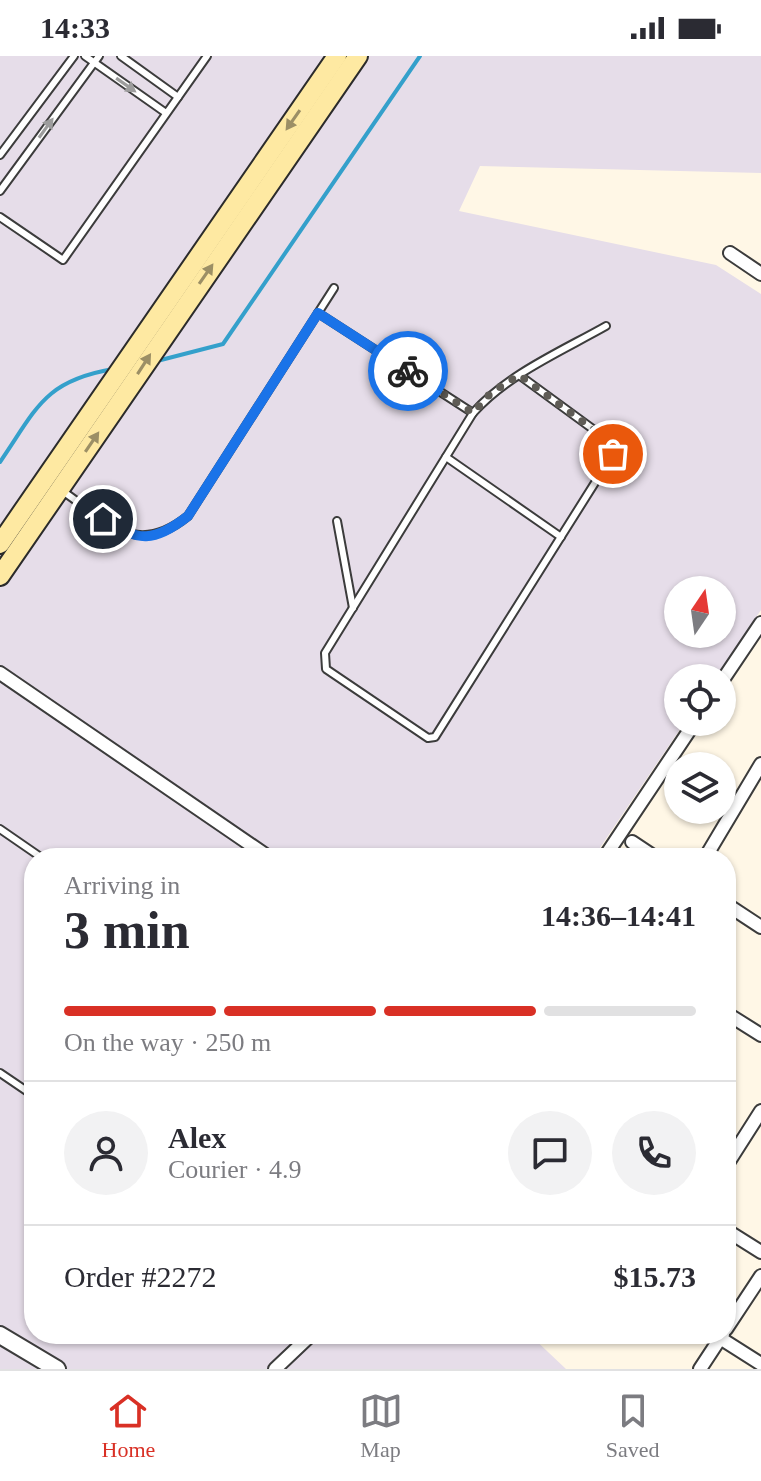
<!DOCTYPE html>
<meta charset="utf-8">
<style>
:root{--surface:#fff;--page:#f2f2f3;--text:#2b2b33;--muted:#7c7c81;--line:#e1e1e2;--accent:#d93025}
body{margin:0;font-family:"Times New Roman",serif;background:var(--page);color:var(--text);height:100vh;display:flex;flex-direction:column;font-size:30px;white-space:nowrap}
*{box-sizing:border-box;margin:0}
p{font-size:26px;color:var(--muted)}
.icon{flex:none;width:44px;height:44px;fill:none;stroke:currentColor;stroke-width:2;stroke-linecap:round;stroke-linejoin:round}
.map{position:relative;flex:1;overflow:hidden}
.sheet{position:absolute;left:24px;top:792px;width:712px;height:496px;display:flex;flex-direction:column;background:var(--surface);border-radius:32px;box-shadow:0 2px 6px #0004}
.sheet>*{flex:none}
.needle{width:52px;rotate:13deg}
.fabs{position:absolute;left:664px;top:520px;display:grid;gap:16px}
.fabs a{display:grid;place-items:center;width:72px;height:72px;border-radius:50%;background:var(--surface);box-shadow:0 2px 6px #0004;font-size:40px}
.pin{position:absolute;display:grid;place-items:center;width:68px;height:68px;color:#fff;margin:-34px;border:4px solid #fff;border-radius:50%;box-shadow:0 2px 8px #0007}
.courier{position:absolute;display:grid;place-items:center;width:80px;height:80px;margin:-40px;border:6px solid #1a73e8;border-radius:50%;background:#fff;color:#222;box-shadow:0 2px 10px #0007}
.headline em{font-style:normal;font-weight:600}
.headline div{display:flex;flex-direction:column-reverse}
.headline{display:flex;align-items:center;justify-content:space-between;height:136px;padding:0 40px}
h1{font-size:52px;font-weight:600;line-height:60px}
.bar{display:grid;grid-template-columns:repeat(4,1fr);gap:12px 8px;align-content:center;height:96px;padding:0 40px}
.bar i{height:10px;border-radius:6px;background:var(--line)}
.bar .active{background:var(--accent)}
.bar p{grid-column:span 4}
.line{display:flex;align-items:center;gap:20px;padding:0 40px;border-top:2px solid var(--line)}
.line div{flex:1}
.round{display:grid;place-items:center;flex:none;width:84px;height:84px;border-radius:42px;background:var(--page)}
.status{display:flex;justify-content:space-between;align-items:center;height:56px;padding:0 40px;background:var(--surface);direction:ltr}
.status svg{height:22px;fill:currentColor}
.tabs{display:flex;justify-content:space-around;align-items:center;height:112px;border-top:2px solid var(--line);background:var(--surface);font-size:22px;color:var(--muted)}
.tabs a{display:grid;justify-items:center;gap:4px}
.tabs .active{color:var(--accent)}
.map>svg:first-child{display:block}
.industrial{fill:#e6dde9;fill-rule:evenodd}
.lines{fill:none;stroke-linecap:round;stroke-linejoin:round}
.stream{stroke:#34a0cb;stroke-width:4}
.service-casing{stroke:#3c3c3c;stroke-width:10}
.minor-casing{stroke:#3c3c3c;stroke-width:16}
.tertiary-casing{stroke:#3c3c3c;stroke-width:20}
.secondary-casing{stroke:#2b2b2b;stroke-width:22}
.service{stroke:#fff;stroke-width:6}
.minor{stroke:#fff;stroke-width:12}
.tertiary{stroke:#fff;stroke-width:16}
.secondary{stroke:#fee9a2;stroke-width:18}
.oneway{fill:#9d9d9d}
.oneway2{fill:#9c8f65}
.done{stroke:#5f5c56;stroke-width:8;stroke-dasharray:0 14.4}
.route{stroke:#1a73e8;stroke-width:10}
</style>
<div class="status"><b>14:33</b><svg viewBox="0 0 49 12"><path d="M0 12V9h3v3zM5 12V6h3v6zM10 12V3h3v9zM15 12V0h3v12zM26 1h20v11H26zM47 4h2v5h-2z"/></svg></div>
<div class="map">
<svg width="761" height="1313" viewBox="0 0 761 1313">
<rect width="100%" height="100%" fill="#fff7e6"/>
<path class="industrial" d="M0,0H761V117L480,110L459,155L716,209L761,238V554L715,622H678V666H685L593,802H34V1278H529L566,1313H0ZM678,534H722V578H678Z"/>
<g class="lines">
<g class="stream">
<polyline points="157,305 223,288 420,0"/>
<path d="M0,406C37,352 44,325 113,313"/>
</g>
<defs>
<g id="service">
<polyline points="85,0 166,57"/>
<polyline points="121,0 178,41"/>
<polyline points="0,99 74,0"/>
<polyline points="0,135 99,0"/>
<polyline points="0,161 63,204 207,0"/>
<polyline points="318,257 473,357"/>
<path d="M519,319L612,387L613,398L435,681L428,682L326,613L325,597L473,357C508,318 560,296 606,270"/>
<polyline points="446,401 561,481"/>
<path d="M61,434C107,465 135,503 188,460L334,232"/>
<polyline points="337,465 353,552"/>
<polyline points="0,773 42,802"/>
<polyline points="0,1017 34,1040"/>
</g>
<g id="minor">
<polyline points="730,197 761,218"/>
<polyline points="0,617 270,802"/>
<polyline points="722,625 761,567"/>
<polyline points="632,786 656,802"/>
<polyline points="604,802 695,666"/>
<polyline points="705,802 761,708"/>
<polyline points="726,848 761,871"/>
<polyline points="726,957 761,979"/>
<polyline points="726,1110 761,1055"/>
<polyline points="726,1174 761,1196"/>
<polyline points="726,1273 761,1220"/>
<polyline points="720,1282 761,1308"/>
<polyline points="275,1313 312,1278"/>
<polyline points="700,1313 723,1278"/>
</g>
<polyline id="tertiary" points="0,1279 57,1313"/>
<g id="secondary">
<polyline points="0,488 337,0"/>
<polyline points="0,520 358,0"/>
</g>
</defs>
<use href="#service" class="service-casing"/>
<use href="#minor" class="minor-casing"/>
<use href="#tertiary" class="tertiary-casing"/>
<use href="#secondary" class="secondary-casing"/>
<use href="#service" class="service"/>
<use href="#minor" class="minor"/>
<use href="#tertiary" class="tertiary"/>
<use href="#secondary" class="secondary"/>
</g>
<defs><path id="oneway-solid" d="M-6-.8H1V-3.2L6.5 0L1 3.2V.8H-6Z" transform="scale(2)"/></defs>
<g class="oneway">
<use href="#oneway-solid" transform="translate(126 29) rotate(35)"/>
<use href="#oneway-solid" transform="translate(46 72) rotate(-54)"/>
</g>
<g class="oneway2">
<use href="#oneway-solid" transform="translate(293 64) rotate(125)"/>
<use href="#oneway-solid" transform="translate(206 218) rotate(-55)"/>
<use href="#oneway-solid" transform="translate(144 308) rotate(-57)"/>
<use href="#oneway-solid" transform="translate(92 386) rotate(-56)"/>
</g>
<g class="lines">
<polyline class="done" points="408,315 473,357 491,337 519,319 612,387 613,398"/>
<path class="route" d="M103,463C138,487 155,486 188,460L318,257L408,315"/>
</g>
</svg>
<div class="fabs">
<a><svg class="needle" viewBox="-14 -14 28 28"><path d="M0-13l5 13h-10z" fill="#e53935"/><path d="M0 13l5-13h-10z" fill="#7c7c81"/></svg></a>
<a><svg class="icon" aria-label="locate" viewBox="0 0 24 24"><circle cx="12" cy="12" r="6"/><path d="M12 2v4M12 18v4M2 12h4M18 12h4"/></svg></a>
<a><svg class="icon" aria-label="layers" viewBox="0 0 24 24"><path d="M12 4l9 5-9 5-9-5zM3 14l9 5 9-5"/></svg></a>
</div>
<div class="pin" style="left:613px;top:398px;background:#ea580c"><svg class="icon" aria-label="bag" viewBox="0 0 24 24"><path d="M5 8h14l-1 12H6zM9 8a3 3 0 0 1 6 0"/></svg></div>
<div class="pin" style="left:103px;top:463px;background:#1f2937"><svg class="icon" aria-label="home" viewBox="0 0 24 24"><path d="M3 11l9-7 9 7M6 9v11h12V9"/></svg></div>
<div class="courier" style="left:408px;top:315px"><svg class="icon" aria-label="bike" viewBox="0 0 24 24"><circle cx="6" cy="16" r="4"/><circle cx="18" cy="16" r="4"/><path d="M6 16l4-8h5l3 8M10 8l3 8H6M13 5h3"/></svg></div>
<section class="sheet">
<div class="headline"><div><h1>3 min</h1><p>Arriving in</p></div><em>14:36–14:41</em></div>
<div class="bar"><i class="active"></i><i class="active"></i><i class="active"></i><i></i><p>On the way · 250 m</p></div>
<div class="line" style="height:144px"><a class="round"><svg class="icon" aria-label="person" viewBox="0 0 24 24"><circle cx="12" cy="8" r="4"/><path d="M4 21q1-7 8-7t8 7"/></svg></a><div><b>Alex</b><p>Courier · 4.9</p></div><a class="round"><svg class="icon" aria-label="chat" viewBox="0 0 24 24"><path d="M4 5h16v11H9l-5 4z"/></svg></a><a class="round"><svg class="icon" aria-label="phone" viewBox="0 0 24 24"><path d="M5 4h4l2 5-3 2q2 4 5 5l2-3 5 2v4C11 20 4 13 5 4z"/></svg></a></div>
<div class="line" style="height:104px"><div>Order #2272</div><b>$15.73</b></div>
</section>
</div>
<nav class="tabs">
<a class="active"><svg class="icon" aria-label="home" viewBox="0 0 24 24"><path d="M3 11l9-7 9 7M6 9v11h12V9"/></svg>Home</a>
<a><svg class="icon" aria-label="map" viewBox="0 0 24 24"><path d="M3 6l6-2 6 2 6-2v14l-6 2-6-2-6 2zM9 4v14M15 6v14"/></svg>Map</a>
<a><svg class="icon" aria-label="saved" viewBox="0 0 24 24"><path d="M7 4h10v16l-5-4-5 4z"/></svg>Saved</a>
</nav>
